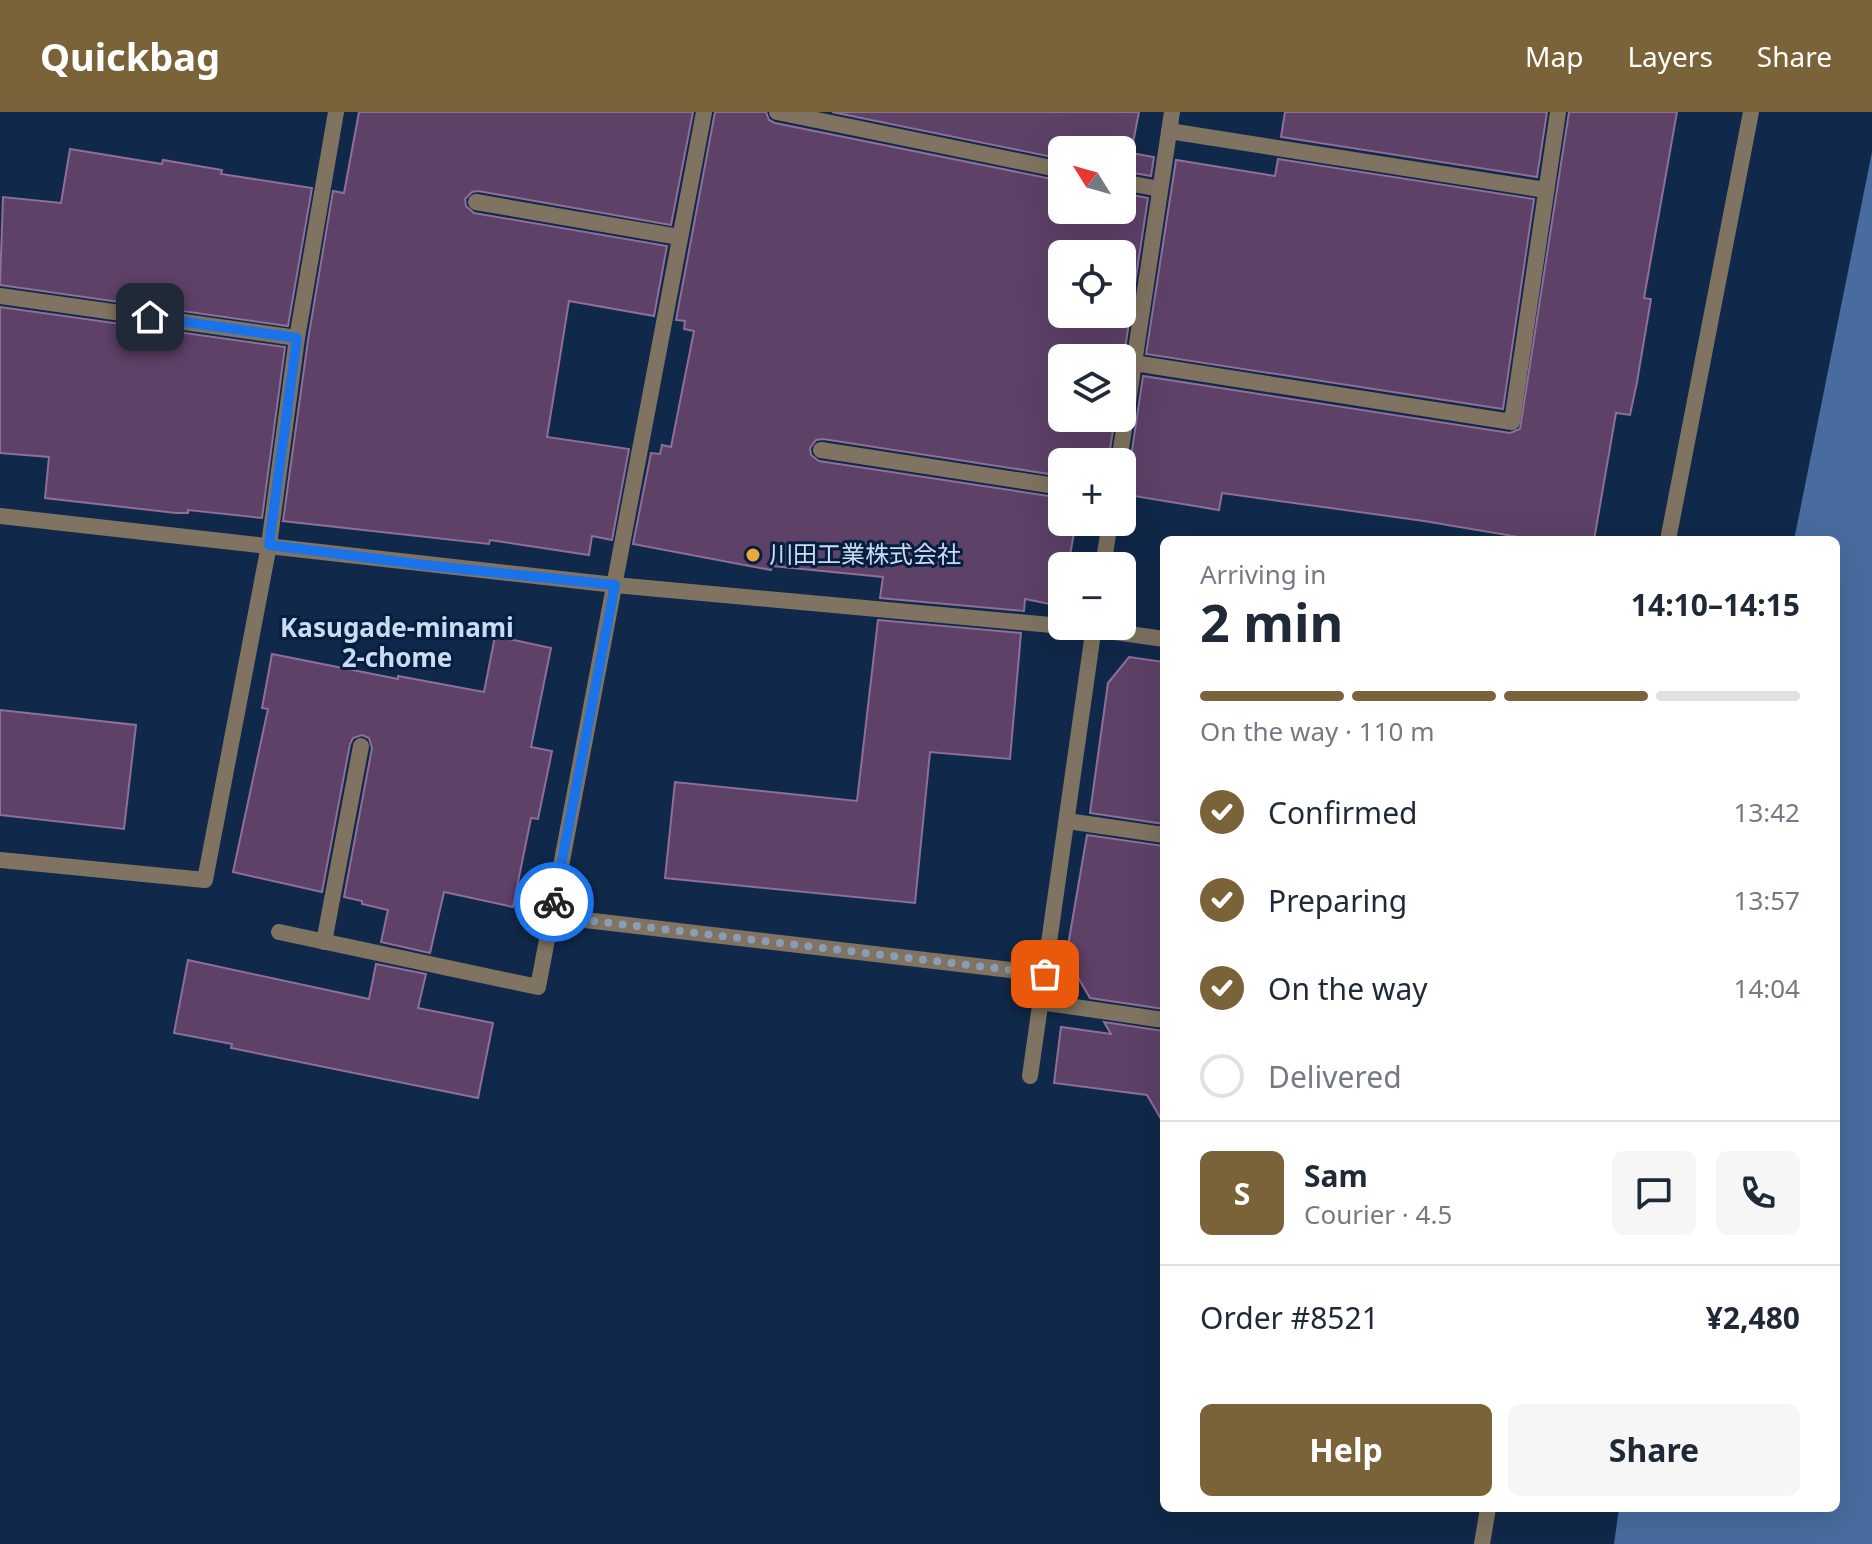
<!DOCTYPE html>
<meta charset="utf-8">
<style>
:root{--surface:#fff;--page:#f6f6f7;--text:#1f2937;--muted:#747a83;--line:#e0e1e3;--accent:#7a6338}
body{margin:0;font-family:"Noto Sans","Noto Sans JP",sans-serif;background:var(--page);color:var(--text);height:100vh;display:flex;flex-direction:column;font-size:30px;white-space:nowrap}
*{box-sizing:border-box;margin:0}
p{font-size:26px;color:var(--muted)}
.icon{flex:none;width:44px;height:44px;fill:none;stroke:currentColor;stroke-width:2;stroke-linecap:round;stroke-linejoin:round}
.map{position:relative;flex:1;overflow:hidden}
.panel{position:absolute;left:1160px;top:424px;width:680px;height:976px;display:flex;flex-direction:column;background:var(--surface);border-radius:12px;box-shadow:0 8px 32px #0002}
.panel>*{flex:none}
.needle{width:52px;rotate:307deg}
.fabs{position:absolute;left:1048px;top:24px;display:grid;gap:16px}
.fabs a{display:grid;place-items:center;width:88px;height:88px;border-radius:12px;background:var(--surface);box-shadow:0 8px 32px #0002;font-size:40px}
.pin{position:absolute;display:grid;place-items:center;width:68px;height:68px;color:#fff;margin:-34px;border-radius:16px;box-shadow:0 4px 12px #0006}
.courier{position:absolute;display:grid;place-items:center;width:80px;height:80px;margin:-40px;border:6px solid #1a73e8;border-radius:50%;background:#fff;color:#222;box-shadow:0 2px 10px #0007}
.headline em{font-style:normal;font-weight:700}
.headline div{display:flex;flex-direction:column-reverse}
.headline{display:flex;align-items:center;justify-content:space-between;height:136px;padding:0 40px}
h1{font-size:52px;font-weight:700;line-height:60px}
.bar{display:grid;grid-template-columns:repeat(4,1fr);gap:12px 8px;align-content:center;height:96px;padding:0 40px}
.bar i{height:10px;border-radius:6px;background:var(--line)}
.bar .on{background:var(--accent)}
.bar p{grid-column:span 4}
.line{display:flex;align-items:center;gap:20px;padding:0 40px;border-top:2px solid var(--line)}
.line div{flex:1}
.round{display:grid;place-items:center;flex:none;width:84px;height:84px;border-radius:12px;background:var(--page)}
ol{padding:0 40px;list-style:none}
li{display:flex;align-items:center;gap:24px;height:88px}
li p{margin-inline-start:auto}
li .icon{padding:8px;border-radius:50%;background:var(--accent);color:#fff;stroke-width:4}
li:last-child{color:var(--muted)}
li i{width:44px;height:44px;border:4px solid var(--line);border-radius:50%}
.cta{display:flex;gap:16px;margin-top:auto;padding:16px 40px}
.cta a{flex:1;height:92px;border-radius:12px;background:var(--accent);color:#fff;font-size:32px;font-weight:700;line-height:92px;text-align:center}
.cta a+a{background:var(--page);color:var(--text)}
header{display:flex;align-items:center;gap:48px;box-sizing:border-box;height:112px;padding:0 40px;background:var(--accent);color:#fff}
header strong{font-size:38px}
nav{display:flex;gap:44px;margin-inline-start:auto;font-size:28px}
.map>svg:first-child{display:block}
.water{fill:#486c9e}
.building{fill:#5d4167;stroke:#8d6f98;stroke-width:2;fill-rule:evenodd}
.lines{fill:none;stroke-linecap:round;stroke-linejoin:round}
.service{stroke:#807361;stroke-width:16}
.minor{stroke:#807361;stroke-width:16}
.tertiary{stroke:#807361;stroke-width:16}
.done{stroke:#8a9cb7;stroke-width:8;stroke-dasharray:0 14.4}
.route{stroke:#1a73e8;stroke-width:10}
.poi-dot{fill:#eaaa39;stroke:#061e3f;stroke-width:3}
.labels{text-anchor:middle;stroke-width:6;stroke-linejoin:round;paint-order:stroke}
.poi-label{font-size:24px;fill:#cbdbf1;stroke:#061e3f;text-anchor:start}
.neighbourhood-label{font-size:26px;font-weight:bold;fill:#cbdbf1;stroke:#061e3f}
</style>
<header>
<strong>Quickbag</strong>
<nav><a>Map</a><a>Layers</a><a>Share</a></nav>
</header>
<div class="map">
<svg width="1872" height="1432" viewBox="0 0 1872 1432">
<rect width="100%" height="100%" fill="#10284a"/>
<polygon class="water" points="1872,40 1872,1432 1614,1432 1619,1396 1836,1396 1836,428 1794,428"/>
<g class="building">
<polygon points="359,0 693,0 671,113 478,79 472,80 465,87 466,94 474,101 667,134 654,204 569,189 547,325 629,337 612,428 592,424 589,443 490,428 489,432 283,409 308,228 333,79 344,81"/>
<path d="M715,0H766L769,8L775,11L1062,69V98H1122V81L1148,86L1122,257V246H1062V306H1115L1108,350H1062V364L823,327L816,328L810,336L811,343L819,349L1062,386V410H1076L1068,454H1062L1060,494L1025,487L1024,499L880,486L883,465L772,454L771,458L633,432L651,341L660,342L662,333L671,335L694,219L684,217L685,209L676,208ZM1062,142H1122V202H1062Z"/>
<polygon points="832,0 1139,0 1131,41 1154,45 1151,64 1122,59 1122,38 1062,38 1062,47"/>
<polygon points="1285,0 1547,0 1537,65 1281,25"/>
<polygon points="1569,0 1677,0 1644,186 1651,187 1637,270 1630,303 1616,301 1594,428 1536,428 1424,409 1222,381 1219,398 1122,382 1122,360 1130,352 1143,264 1510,321 1520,317"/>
<polygon points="70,37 162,52 163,48 222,58 221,62 312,76 288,214 0,173 3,85 61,91"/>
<polygon points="1278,47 1534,87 1503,297 1146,242 1176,48 1275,64"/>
<polygon points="0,195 285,235 262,406 188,398 188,401 176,401 45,386 49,345 0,341"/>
<polygon points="878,508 1021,521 1010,647 930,640 915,791 665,766 675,670 857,689"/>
<polygon points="495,524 551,536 531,635 552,639 538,707 531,706 513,795 444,780 430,841 381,830 388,798 362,792 362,789 344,785 372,636 369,626 362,623 353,626 350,632 322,780 233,760 268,597 262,596 272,542 398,567 398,564 484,580"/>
<polygon points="1129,545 1164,550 1164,712 1090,701 1108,571"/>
<polygon points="0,598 136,613 124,717 0,703"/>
<polygon points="1087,723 1164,734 1164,897 1090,886 1066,845"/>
<polygon points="188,848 369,887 376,852 426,862 418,896 493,911 478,986 231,936 232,932 174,921"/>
<polygon points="1104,910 1164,919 1164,1012 1147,983 1054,971 1061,915 1111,922"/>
</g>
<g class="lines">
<g class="service">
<polyline points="0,748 205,768 269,433"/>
<polyline points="551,804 1045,862"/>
</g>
<g class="minor">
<polyline points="777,0 1062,58"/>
<polyline points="1169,19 1546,78"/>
<polyline points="1122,70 1160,77"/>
<polyline points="476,90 679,125"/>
<polyline points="0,184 297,226"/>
<polyline points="1134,251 1512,310 1558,0"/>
<polyline points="821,338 1062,375"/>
<polyline points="1119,350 1172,0"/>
<polyline points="0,404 615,473 1094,517 1164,527"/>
<polyline points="269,433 297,226 336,0"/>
<polyline points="1103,454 1110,410"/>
<polyline points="1067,709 1164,723"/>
<polyline points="279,820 538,875 704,0"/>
<polyline points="324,830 361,634"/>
<polyline points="1040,890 1164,908"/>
<polyline points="1030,964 1094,514"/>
</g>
<g class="tertiary">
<polyline points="1668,428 1751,0"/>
<polyline points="1482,1432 1488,1396"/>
</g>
</g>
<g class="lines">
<polyline class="done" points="554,790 551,804 1045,862"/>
<polyline class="route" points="150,205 297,226 269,433 425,453 615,473 554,790"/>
</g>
<circle class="poi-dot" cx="753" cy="443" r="8"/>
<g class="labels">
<g class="poi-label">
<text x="769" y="451">川田工業株式会社</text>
</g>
<g class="neighbourhood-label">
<text x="397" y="525">Kasugade-minami<tspan x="397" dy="30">2-chome</tspan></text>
</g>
</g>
</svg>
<div class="fabs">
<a><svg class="needle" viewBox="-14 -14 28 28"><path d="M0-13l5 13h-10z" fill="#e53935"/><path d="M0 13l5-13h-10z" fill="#747a83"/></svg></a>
<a><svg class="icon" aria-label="locate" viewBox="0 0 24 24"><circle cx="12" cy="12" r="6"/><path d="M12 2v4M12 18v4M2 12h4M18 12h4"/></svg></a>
<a><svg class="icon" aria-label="layers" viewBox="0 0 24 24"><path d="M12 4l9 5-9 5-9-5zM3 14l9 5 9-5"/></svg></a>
<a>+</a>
<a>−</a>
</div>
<div class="pin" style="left:1045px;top:862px;background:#ea580c"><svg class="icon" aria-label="bag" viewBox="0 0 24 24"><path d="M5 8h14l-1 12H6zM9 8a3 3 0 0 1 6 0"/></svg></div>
<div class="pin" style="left:150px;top:205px;background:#1f2937"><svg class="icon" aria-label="home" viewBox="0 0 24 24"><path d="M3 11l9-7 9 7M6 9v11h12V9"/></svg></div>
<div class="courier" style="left:554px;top:790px"><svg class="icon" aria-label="bike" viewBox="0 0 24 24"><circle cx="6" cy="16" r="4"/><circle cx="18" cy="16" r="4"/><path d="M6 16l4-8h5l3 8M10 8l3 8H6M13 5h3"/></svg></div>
<section class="panel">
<div class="headline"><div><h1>2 min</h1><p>Arriving in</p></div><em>14:10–14:15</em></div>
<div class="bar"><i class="on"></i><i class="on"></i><i class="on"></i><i></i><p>On the way · 110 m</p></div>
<ol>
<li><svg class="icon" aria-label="check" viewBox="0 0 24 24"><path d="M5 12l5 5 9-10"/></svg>Confirmed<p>13:42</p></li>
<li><svg class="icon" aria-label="check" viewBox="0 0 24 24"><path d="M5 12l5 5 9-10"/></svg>Preparing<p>13:57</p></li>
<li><svg class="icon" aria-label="check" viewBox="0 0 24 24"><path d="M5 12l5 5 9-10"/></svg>On the way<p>14:04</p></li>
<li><i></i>Delivered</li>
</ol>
<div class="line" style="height:144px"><b class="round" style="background:var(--accent);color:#fff">S</b><div><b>Sam</b><p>Courier · 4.5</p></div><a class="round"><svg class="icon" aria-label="chat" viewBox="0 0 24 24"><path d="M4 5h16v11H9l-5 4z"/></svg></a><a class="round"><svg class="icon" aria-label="phone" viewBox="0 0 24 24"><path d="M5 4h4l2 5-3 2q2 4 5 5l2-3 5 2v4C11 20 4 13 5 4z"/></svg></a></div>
<div class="line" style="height:104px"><div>Order #8521</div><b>¥2,480</b></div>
<div class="cta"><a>Help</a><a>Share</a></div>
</section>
</div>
